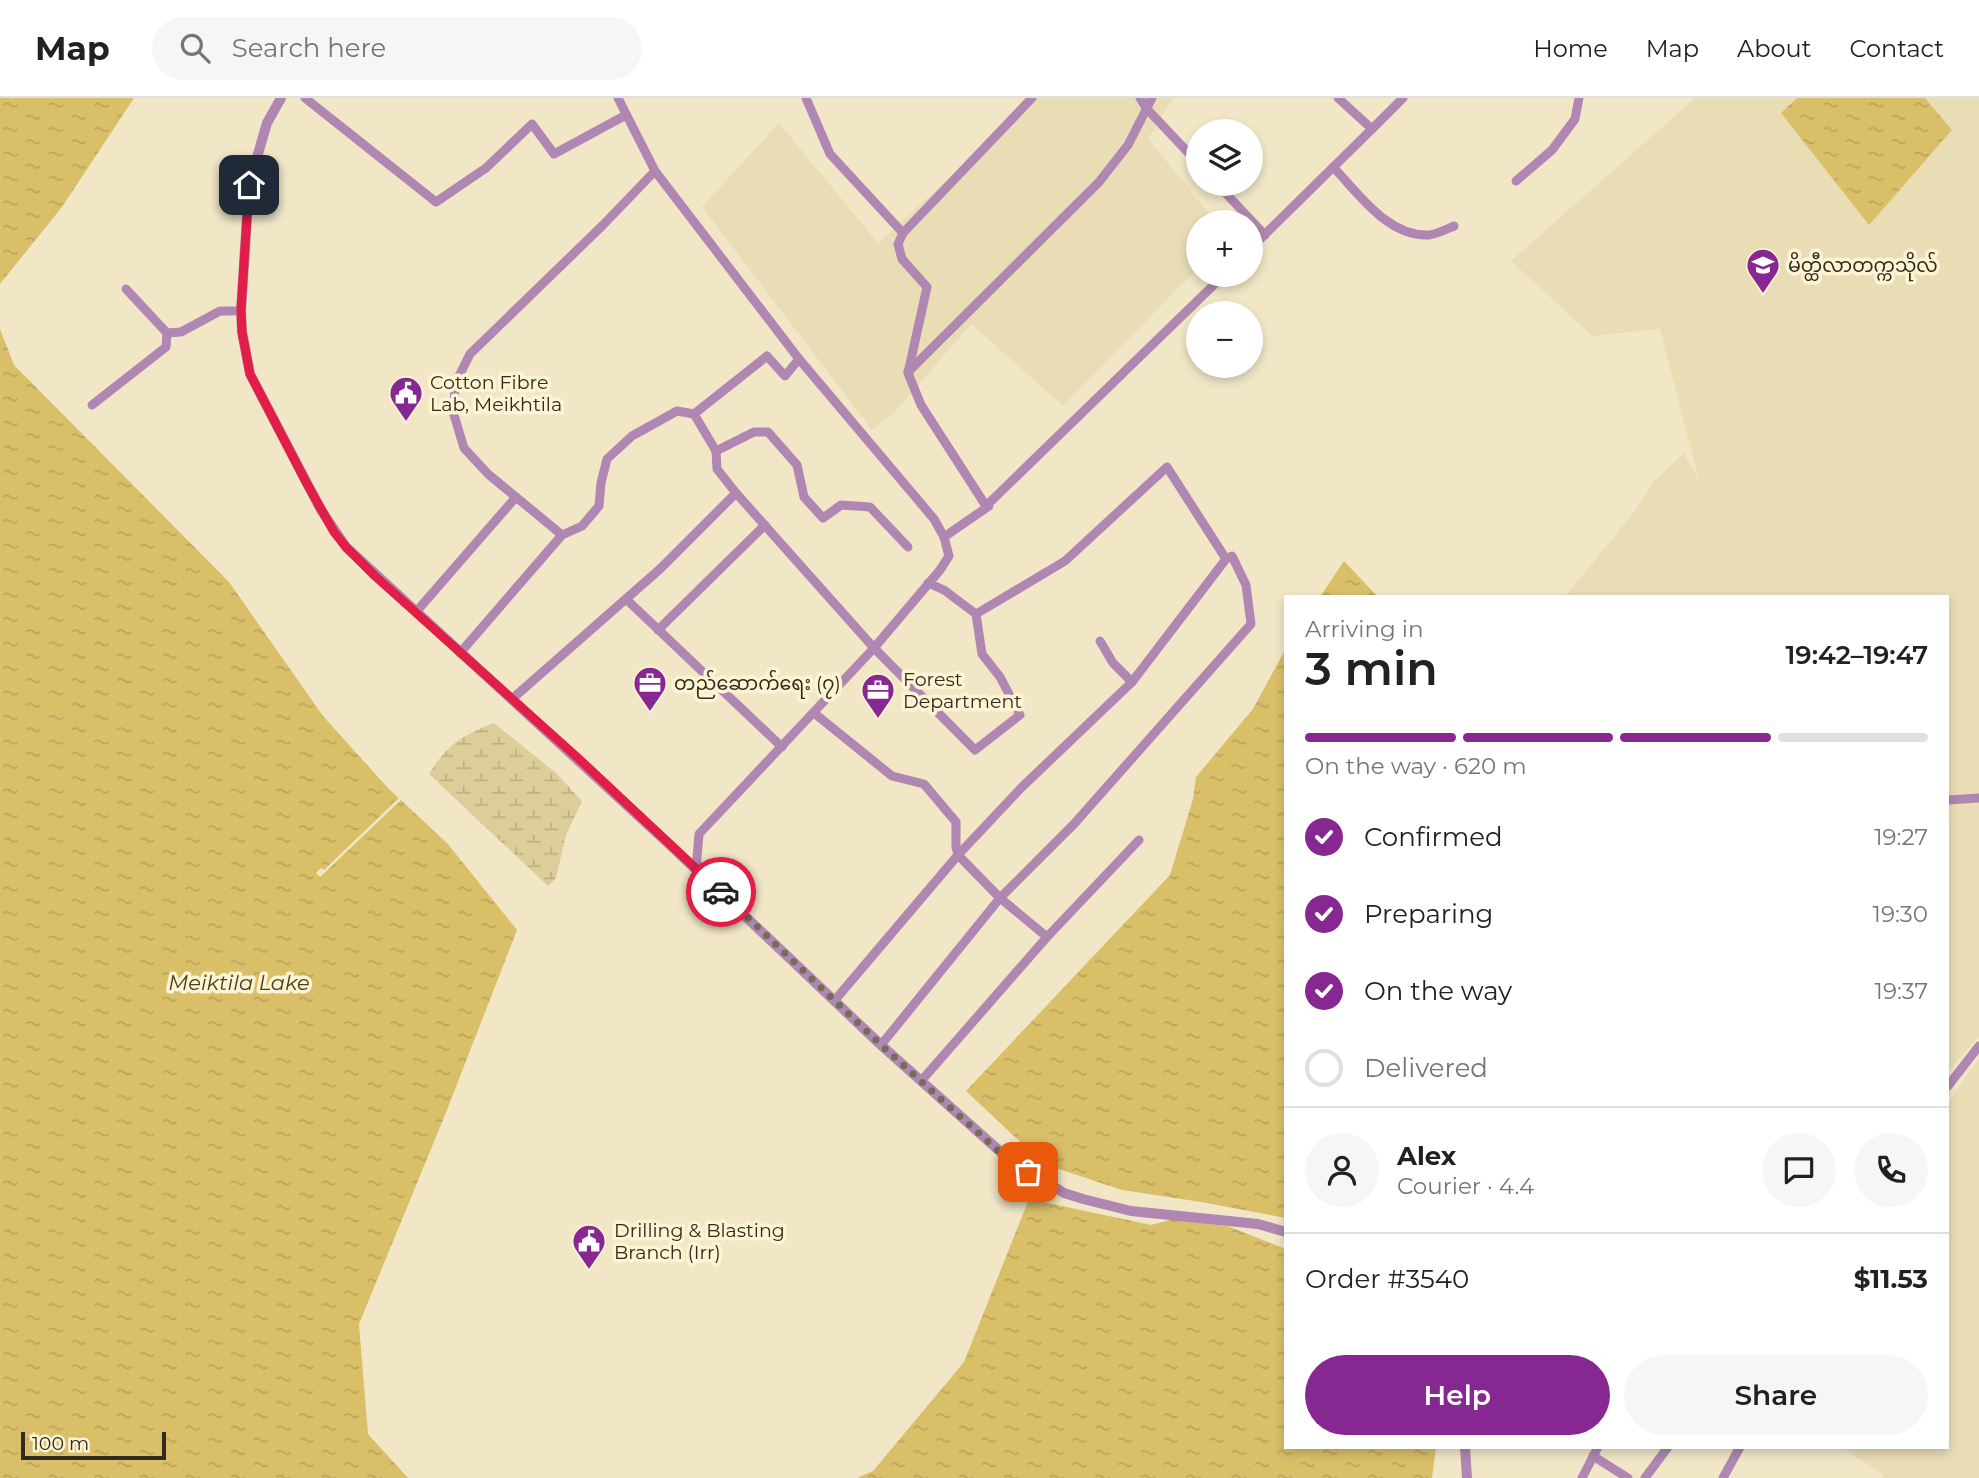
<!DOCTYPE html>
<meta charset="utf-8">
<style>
:root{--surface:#fff;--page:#f6f6f6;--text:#202124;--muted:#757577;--line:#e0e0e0;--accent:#872791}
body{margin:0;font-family:Montserrat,"Noto Sans Myanmar",sans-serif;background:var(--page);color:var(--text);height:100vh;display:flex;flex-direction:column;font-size:26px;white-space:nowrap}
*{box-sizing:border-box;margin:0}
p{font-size:23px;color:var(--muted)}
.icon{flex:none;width:38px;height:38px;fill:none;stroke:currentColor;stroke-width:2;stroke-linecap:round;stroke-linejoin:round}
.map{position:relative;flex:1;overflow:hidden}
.sheet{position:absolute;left:1284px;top:497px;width:665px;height:854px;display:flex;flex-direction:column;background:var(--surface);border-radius:0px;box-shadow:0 4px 10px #0003}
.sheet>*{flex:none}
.controls{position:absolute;left:1186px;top:21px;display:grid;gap:14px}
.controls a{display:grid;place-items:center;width:77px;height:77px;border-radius:50%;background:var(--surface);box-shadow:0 4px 10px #0003;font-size:35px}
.scale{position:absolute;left:21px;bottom:18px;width:145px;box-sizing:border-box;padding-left:7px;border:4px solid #2f2b1e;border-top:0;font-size:19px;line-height:24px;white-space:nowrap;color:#2f2b1e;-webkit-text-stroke:5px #fef4d4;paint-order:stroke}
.pin{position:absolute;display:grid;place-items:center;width:60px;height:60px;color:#fff;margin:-30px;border-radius:14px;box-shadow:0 4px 10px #0006}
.courier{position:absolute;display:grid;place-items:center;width:70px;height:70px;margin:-35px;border:5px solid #e11d48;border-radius:50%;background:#fff;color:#222;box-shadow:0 2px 9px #0007}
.summary em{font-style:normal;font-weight:600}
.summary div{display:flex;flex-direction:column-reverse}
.summary{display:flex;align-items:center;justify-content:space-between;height:119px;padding:0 21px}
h1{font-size:46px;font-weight:600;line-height:52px}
.bar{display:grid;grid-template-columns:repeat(4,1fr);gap:10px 7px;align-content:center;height:84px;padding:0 21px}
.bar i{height:9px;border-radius:5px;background:var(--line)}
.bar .selected{background:var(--accent)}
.bar p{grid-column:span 4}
.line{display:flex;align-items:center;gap:18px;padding:0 21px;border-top:2px solid var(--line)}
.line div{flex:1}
.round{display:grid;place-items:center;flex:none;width:74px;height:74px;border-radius:37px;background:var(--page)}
ol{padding:0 21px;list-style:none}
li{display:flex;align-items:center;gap:21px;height:77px}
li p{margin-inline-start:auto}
li .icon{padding:7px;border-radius:50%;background:var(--accent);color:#fff;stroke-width:4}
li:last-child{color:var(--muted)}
li i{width:38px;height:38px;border:4px solid var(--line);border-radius:50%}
.primary-button{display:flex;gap:14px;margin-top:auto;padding:14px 21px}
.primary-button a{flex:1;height:80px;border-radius:42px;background:var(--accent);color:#fff;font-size:28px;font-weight:600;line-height:80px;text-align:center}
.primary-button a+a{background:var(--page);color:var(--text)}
header{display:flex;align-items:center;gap:42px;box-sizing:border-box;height:98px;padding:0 35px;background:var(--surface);border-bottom:2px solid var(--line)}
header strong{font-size:33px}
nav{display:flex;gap:38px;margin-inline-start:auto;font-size:24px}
.search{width:490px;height:63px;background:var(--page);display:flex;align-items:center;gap:18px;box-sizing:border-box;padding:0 24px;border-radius:38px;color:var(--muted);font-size:26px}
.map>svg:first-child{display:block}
.built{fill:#e9ddb5}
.wetland{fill:url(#wetland-marsh)}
.water{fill:url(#water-ripples)}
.pier{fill:#f1e7c7}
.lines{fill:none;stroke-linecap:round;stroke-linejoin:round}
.minor{stroke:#af87b2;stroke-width:9}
.tertiary{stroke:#af87b2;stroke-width:10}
.done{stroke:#736d59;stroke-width:7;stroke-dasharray:0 12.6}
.route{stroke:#e11d48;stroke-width:9}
.labels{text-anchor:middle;stroke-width:7;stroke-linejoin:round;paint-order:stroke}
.poi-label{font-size:19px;fill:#2f2b1e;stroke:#fef4d4;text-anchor:start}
.water-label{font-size:21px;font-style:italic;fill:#4a3f1a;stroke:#fef4d4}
</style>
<header>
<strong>Map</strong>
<div class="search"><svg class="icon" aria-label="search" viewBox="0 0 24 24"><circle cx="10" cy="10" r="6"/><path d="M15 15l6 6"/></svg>Search here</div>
<nav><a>Home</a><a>Map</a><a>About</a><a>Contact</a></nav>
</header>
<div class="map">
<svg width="1979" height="1380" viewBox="0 0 1979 1380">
<defs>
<pattern id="wetland-marsh" width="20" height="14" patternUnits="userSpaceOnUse" patternTransform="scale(1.75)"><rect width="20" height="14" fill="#ddcd99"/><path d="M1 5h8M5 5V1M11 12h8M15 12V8" fill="none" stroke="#beb083"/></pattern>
<pattern id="water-ripples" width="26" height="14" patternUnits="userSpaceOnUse" patternTransform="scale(1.75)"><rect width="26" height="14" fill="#dabf69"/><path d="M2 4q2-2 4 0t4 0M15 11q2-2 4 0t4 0" fill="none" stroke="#bba45b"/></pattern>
</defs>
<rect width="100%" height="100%" fill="#f1e7c7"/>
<g class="built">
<polygon points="1036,0 1173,0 1148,41 1216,124 1199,124 1199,169 1063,308 971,226 893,316 872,332 702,109 779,25 878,145"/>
<polygon points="1695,0 1979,0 1979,939 1948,973 1948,499 1565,499 1634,414 1655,382 1684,355 1699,383 1660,231 1592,238 1511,163"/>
<polygon points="1979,961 1979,1380 1882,1380 1884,1377 1841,1349 1948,1349 1948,1004"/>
</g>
<path class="wetland" d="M494,625L556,675L582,703L566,737L556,780L548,788L429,676C448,646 461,638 494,625Z"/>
<g class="water">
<polygon points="0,0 134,0 62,109 0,186"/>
<polygon points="1797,0 1925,0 1952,32 1869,127 1781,15"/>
<polygon points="0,231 14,267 229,484 323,618 388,690 447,745 517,832 445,1017 359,1226 368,1336 408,1380 0,1380"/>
<polygon points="1344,463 1378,499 1320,499"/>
<polygon points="1286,550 1286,1120 1201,1104 1122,1092 1044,1066 966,993 1170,777 1193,701 1196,679 1253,611"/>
<polygon points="1029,1101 1151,1127 1174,1121 1227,1128 1286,1151 1286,1349 1436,1349 1432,1380 857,1380 873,1373 964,1264"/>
</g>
<polygon class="pier" points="401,698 403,700 320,779 316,775 321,770 324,772"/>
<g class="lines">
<g class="minor">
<polyline points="305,0 436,104 486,70 532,26 554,56 626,17"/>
<polyline points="618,0 655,73 799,261 934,421 944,439"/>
<polyline points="806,0 830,56 903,135"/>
<polyline points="1140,0 1147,11 1199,66"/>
<polyline points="1372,31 1403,0"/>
<path d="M1334,70C1359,96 1388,139 1429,137C1437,136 1447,131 1454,128"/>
<polyline points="1516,83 1552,52 1575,21 1579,0"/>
<polyline points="1217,86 1265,137"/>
<polyline points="1251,150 1372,31 1338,0"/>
<polyline points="126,191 167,235 181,234 220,213 241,213"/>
<polyline points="908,274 1099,84 1128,47 1152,0"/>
<polyline points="92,307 166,249 167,235"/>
<polyline points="694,316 767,258 785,278 799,261"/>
<polyline points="736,395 874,550 975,652 1020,617 1000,579 982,556 976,516"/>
<polyline points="986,408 921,307 908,275 927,189 902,161 898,146 903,135 1032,0"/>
<polyline points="562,437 488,376 464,350 454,317 455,286 470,256 603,127 655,73"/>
<polyline points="626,501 782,649"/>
<polyline points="416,514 516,399"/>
<polyline points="658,532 765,427"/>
<polyline points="1100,543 1113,565 1132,584"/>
<polyline points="460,555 562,437 582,428 599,408 601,385 607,361 632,338 677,313 694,316 716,353 754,334 768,334 797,367 804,399 823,420 841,407 870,409 908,449"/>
<polyline points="512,601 660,471 736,395 717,371 716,353"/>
<polyline points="814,615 892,678 924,686 956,724 956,749 958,757 1000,800 1047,839"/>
<polyline points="1948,702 1979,700"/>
<polyline points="696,771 699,736 874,550 940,472 949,458 944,439 989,408 986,408 1224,177"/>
<polyline points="835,902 958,757 1021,690 1132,584 1226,461"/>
<polyline points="881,947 1000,800 1074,726 1251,526 1246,487 1232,458 1226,461 1167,369 1065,463 976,516 944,492 928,485"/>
<polyline points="922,982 1047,839 1139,742"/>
<polyline points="1948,988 1979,948"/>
<polyline points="1593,1358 1628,1380"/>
<polyline points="1582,1380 1598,1349"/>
<polyline points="1645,1380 1668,1349"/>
<polyline points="1723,1380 1740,1349"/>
</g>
<g class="tertiary">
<polyline points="281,0 267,25 249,87 241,213 242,234 250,276 321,412 346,449 669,746 881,947 1004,1057 1064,1095 1083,1101 1131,1113 1258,1126 1286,1134"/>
<polyline points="1465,1349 1467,1380"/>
</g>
</g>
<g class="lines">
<polyline class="done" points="721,794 881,947 1004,1058 1028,1074"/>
<polyline class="route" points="249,87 241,212 242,234 250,276 306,384 334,434 346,449 375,478 578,660 721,794"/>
</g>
<defs>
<symbol id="university-pin" viewBox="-11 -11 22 30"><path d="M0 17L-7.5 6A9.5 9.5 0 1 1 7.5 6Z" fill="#872791" stroke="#fef4d4"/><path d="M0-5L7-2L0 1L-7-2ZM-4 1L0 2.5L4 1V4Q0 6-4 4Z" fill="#fff"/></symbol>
<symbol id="civic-pin" viewBox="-11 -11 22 30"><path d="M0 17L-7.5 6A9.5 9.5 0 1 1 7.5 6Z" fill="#872791" stroke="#fef4d4"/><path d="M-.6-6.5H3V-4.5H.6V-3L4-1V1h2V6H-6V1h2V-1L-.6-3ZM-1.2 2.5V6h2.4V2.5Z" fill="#fff"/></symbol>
<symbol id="office-pin" viewBox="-11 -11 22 30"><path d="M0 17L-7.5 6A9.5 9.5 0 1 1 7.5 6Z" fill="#872791" stroke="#fef4d4"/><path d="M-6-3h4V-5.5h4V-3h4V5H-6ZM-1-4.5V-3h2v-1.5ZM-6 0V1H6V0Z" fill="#fff"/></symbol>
</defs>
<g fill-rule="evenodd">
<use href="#university-pin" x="1744" y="148" width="38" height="52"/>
<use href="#civic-pin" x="387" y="276" width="38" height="52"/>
<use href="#office-pin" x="631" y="566" width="38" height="52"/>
<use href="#office-pin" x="859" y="573" width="38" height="52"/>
<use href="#civic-pin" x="570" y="1124" width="38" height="52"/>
</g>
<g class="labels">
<g class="poi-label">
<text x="1788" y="174">မိတ္ထီလာတက္ကသိုလ်</text>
<text x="430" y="291">Cotton Fibre<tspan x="430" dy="22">Lab, Meikhtila</tspan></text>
<text x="903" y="588">Forest<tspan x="903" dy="22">Department</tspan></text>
<text x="674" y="592">တည်ဆောက်ရေး (၇)</text>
<text x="614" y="1139">Drilling &amp; Blasting<tspan x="614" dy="22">Branch (Irr)</tspan></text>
</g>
<g class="water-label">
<text x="239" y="892">Meiktila Lake</text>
</g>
</g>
</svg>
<div class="controls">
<a><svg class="icon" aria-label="layers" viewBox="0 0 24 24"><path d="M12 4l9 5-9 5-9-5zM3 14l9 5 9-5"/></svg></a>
<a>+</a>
<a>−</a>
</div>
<div class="scale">100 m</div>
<div class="pin" style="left:1028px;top:1074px;background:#ea580c"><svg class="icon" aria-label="bag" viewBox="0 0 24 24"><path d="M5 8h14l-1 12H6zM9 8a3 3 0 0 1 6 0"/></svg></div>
<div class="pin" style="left:249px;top:87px;background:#1f2937"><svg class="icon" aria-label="home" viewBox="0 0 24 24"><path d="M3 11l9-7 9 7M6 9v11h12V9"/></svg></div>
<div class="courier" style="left:721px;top:794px"><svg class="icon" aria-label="car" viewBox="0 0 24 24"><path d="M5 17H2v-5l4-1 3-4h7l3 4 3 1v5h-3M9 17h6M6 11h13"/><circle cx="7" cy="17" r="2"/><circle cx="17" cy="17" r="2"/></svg></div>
<section class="sheet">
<div class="summary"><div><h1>3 min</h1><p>Arriving in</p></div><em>19:42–19:47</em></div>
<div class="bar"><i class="selected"></i><i class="selected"></i><i class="selected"></i><i></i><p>On the way · 620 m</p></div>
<ol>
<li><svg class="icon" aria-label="check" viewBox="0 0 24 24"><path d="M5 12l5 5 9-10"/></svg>Confirmed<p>19:27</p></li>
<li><svg class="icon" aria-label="check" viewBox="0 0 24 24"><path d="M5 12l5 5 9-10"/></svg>Preparing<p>19:30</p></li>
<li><svg class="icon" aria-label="check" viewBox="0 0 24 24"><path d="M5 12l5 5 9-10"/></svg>On the way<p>19:37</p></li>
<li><i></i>Delivered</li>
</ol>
<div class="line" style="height:126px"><a class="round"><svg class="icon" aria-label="person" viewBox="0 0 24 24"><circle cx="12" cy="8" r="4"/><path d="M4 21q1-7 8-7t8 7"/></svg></a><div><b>Alex</b><p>Courier · 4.4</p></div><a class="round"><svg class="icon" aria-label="chat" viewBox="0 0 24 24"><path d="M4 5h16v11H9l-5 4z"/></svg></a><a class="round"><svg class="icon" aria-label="phone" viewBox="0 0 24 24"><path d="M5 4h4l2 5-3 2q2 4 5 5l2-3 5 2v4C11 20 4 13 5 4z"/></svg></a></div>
<div class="line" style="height:91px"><div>Order #3540</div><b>$11.53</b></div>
<div class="primary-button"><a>Help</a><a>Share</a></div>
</section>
</div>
